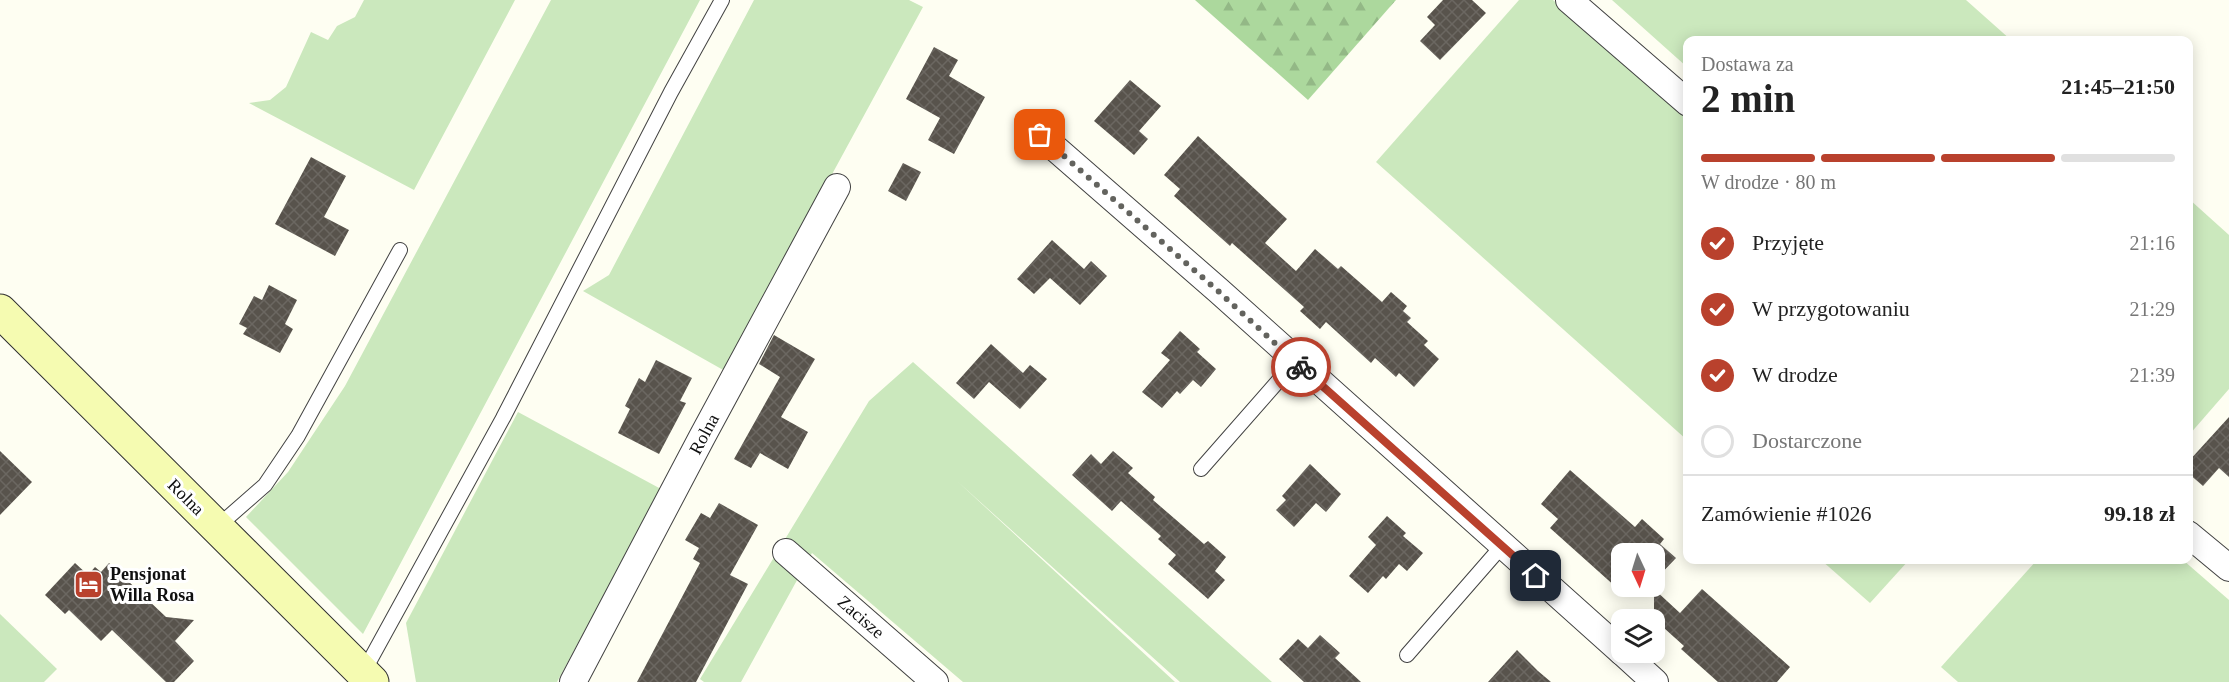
<!DOCTYPE html>
<html lang="pl">
<meta charset="utf-8">
<style>
:root{--surface:#fff;--page:#f6f6f6;--text:#222;--muted:#767676;--line:#e0e0e0;--accent:#b9412d}
body{margin:0;font-family:Georgia,serif;background:var(--page);color:var(--text);height:100vh;display:flex;flex-direction:column;font-size:22px;white-space:nowrap}
*{box-sizing:border-box;margin:0}
p{font-size:20px;color:var(--muted)}
.icon{flex:none;width:33px;height:33px;fill:none;stroke:currentColor;stroke-width:2;stroke-linecap:round;stroke-linejoin:round}
.map{position:relative;flex:1;overflow:hidden}
.details{position:absolute;left:1683px;top:36px;width:510px;height:528px;display:flex;flex-direction:column;background:var(--surface);border-radius:12px;box-shadow:0 3px 15px #0003}
.details>*{flex:none}
.needle{width:39px;rotate:176deg}
.buttons{position:absolute;left:1611px;top:543px;display:grid;gap:12px}
.buttons a{display:grid;place-items:center;width:54px;height:54px;border-radius:12px;background:var(--surface);box-shadow:0 3px 15px #0003;font-size:30px}
.pin{position:absolute;display:grid;place-items:center;width:51px;height:51px;color:#fff;margin:-26px;border-radius:12px;box-shadow:0 3px 9px #0006}
.courier{position:absolute;display:grid;place-items:center;width:60px;height:60px;margin:-30px;border:4px solid #b9412d;border-radius:50%;background:#fff;color:#222;box-shadow:0 2px 8px #0007}
.summary em{font-style:normal;font-weight:800}
.summary div{display:flex;flex-direction:column-reverse}
.summary{display:flex;align-items:center;justify-content:space-between;height:102px;padding:0 18px}
h1{font-size:39px;font-weight:800;line-height:45px}
.bar{display:grid;grid-template-columns:repeat(4,1fr);gap:9px 6px;align-content:center;height:72px;padding:0 18px}
.bar i{height:8px;border-radius:4px;background:var(--line)}
.bar .current{background:var(--accent)}
.bar p{grid-column:span 4}
.line{display:flex;align-items:center;gap:15px;padding:0 18px;border-top:2px solid var(--line)}
.line div{flex:1}
ol{padding:0 18px;list-style:none}
li{display:flex;align-items:center;gap:18px;height:66px}
li p{margin-inline-start:auto}
li .icon{padding:6px;border-radius:50%;background:var(--accent);color:#fff;stroke-width:4}
li:last-child{color:var(--muted)}
li i{width:33px;height:33px;border:3px solid var(--line);border-radius:50%}
.map>svg:first-child{display:block}
.grass{fill:#cbe8bd}
.forest{fill:url(#forest-firs)}
.building{fill:url(#building-cross-hatch)}
.lines{fill:none;stroke-linecap:round;stroke-linejoin:round}
.lane-casing{stroke:#424242;stroke-width:16}
.street-casing{stroke:#424242;stroke-width:28}
.secondary-casing{stroke:#313131;stroke-width:35}
.lane{stroke:#fff;stroke-width:14}
.street{stroke:#fff;stroke-width:26}
.secondary{stroke:#f5fbb1;stroke-width:33}
.done{stroke:#63635e;stroke-width:6;stroke-dasharray:0 10.8}
.route{stroke:#b9412d;stroke-width:8}
.labels{text-anchor:middle;stroke-width:6;stroke-linejoin:round;paint-order:stroke}
.street-label{font-size:18px;fill:#0f0f0f;stroke:#fff}
.poi-label{font-size:18px;font-weight:bold;fill:#0f0f0f;stroke:#fff;text-anchor:start}
</style>
<div class="map">
<svg width="2229" height="682" viewBox="0 0 2229 682">
<defs>
<pattern id="forest-firs" width="22" height="20" patternUnits="userSpaceOnUse" patternTransform="scale(1.5)"><rect width="22" height="20" fill="#acd89d"/><path d="M5 1l3.5 6h-7zM16 11l3.5 6h-7z" fill="#93b886"/></pattern>
<pattern id="building-cross-hatch" width="8" height="8" patternUnits="userSpaceOnUse" patternTransform="scale(1.5)"><rect width="8" height="8" fill="#58534c"/><path d="M0 0l8 8M0 8l8-8" fill="none" stroke="#6b6761"/></pattern>
</defs>
<rect width="100%" height="100%" fill="#fefef2"/>
<g class="grass">
<polygon points="364,0 515,0 414,190 249,103 270,100 286,87 311,32 328,40 337,26 355,17"/>
<polygon points="551,0 700,0 363,634 246,517 288,472 345,386"/>
<polygon points="754,0 909,0 923,7 725,371 583,291 609,275"/>
<polygon points="1519,0 1553,0 1687,119 1687,440 1376,162"/>
<polygon points="1612,0 1966,0 2011,40 1688,40 1687,67"/>
<polygon points="2189,199 2229,235 2229,389 2189,435"/>
<polygon points="913,362 1272,682 1180,682 957,481 1175,682 963,682 812,553 741,682 704,682 700,679 869,401"/>
<polygon points="518,412 661,489 557,682 416,682 406,623"/>
<polygon points="1821,560 1909,560 1870,603"/>
<polygon points="2037,560 2183,560 2229,600 2229,682 1958,682 1941,667"/>
<polygon points="0,614 57,669 44,682 0,682"/>
</g>
<polygon class="forest" points="1195,0 1396,0 1308,100"/>
<g class="building">
<polygon points="1443,0 1472,0 1486,13 1440,60 1420,41 1435,25 1427,17"/>
<polygon points="934,47 958,60 949,76 985,97 954,154 928,140 940,118 906,99"/>
<polygon points="1130,80 1161,106 1139,131 1148,139 1134,155 1094,121"/>
<polygon points="1198,136 1287,219 1265,243 1296,271 1315,249 1338,269 1341,266 1382,302 1391,292 1407,306 1403,311 1411,318 1407,322 1428,341 1424,345 1439,359 1414,387 1399,373 1396,377 1375,358 1371,363 1326,322 1320,329 1300,311 1304,307 1232,243 1230,246 1174,196 1180,189 1164,175"/>
<polygon points="311,157 346,176 324,217 349,230 335,256 275,224"/>
<polygon points="903,163 921,172 906,201 888,191"/>
<polygon points="1052,240 1084,269 1091,261 1107,276 1080,305 1050,278 1034,294 1017,279"/>
<polygon points="269,285 297,300 285,324 293,329 280,353 243,334 247,328 239,324 254,296 262,300"/>
<polygon points="1180,331 1200,349 1197,352 1216,369 1201,387 1193,380 1180,394 1177,391 1162,408 1142,392 1170,360 1161,353"/>
<polygon points="774,335 815,359 781,417 808,432 788,469 760,453 751,468 734,459 780,377 759,364"/>
<polygon points="991,344 1023,373 1030,365 1047,379 1020,409 989,382 974,399 956,383"/>
<polygon points="656,360 692,378 680,401 686,403 659,454 618,433 630,409 625,406 639,378 645,382"/>
<polygon points="2229,417 2229,477 2219,468 2203,486 2188,473 2188,462"/>
<polygon points="0,451 32,482 0,515"/>
<polygon points="1113,451 1133,468 1128,473 1155,497 1153,500 1204,544 1208,541 1226,557 1215,571 1225,580 1208,599 1168,564 1176,555 1158,539 1161,536 1121,501 1112,511 1072,475 1091,454 1101,464"/>
<polygon points="1310,464 1341,494 1326,512 1316,503 1294,527 1276,510 1286,500 1282,496"/>
<polygon points="1570,470 1635,527 1642,519 1664,539 1660,544 1676,558 1654,581 1654,554 1622,554 1622,582 1617,588 1550,528 1558,519 1541,504"/>
<polygon points="719,503 758,525 730,575 748,584 696,682 637,682 700,563 693,559 699,548 685,540 701,513 710,518"/>
<polygon points="1387,516 1406,533 1403,536 1423,553 1407,571 1399,564 1386,579 1383,576 1368,593 1349,576 1376,545 1368,537"/>
<polygon points="75,563 88,575 95,567 101,572 109,563 166,617 194,620 175,641 194,661 174,682 166,682 112,630 101,641 69,610 65,614 45,595"/>
<polygon points="1654,589 1680,613 1702,589 1790,667 1777,682 1718,682 1681,649 1684,646 1654,619"/>
<polygon points="1320,635 1340,653 1335,658 1361,682 1304,682 1279,659 1298,639 1308,648"/>
<polygon points="1517,650 1538,671 1551,682 1488,682"/>
</g>
<g class="lines">
<defs>
<g id="lane">
<polyline points="1201,469 1295,362"/>
<polyline points="217,527 265,485 298,436 400,250"/>
<polyline points="1407,655 1502,546"/>
<polyline points="363,673 503,418 671,92 722,0"/>
</g>
<g id="street">
<polyline points="1569,0 1688,103"/>
<polyline points="1040,135 1219,291 1622,652"/>
<polyline points="2188,534 2229,568"/>
<polyline points="786,552 935,682"/>
<polyline points="1622,652 1655,682"/>
<polyline points="573,682 702,437 837,187"/>
</g>
<polyline id="secondary" points="0,311 372,682"/>
</defs>
<use href="#lane" class="lane-casing"/>
<use href="#street" class="street-casing"/>
<use href="#secondary" class="secondary-casing"/>
<use href="#lane" class="lane"/>
<use href="#street" class="street"/>
<use href="#secondary" class="secondary"/>
</g>
<g class="lines">
<polyline class="done" points="1040,135 1218,291 1301,367"/>
<polyline class="route" points="1301,367 1536,576"/>
</g>
<defs>
<symbol id="hotel-square" viewBox="-11 -11 22 22"><rect x="-9" y="-9" width="18" height="18" rx="4" fill="#b9412d" stroke="#fff"/><path d="M-6-4.5h1.5V1H6V5H4.5V3h-9V5H-6ZM-4 0a1.8 1.8 0 1 1 3.6 0ZM.5 0V-2.5h3Q6-2.5 6 0Z" fill="#fff"/></symbol>
</defs>
<g fill-rule="evenodd">
<use href="#hotel-square" x="72" y="568" width="33" height="33"/>
</g>
<g class="labels">
<g class="street-label">
<text transform="translate(704 434) rotate(-62)" y="6">Rolna</text>
<text transform="translate(186 497) rotate(45)" y="6">Rolna</text>
<text transform="translate(861 617) rotate(41)" y="6">Zacisze</text>
</g>
<g class="poi-label">
<text x="110" y="580">Pensjonat<tspan x="110" dy="21">Willa Rosa</tspan></text>
</g>
</g>
</svg>
<div class="buttons">
<a><svg class="needle" viewBox="-14 -14 28 28"><path d="M0-13l5 13h-10z" fill="#e53935"/><path d="M0 13l5-13h-10z" fill="#767676"/></svg></a>
<a><svg class="icon" aria-label="layers" viewBox="0 0 24 24"><path d="M12 4l9 5-9 5-9-5zM3 14l9 5 9-5"/></svg></a>
</div>
<div class="pin" style="left:1040px;top:135px;background:#ea580c"><svg class="icon" aria-label="bag" viewBox="0 0 24 24"><path d="M5 8h14l-1 12H6zM9 8a3 3 0 0 1 6 0"/></svg></div>
<div class="pin" style="left:1536px;top:576px;background:#1f2937"><svg class="icon" aria-label="home" viewBox="0 0 24 24"><path d="M3 11l9-7 9 7M6 9v11h12V9"/></svg></div>
<div class="courier" style="left:1301px;top:367px"><svg class="icon" aria-label="bike" viewBox="0 0 24 24"><circle cx="6" cy="16" r="4"/><circle cx="18" cy="16" r="4"/><path d="M6 16l4-8h5l3 8M10 8l3 8H6M13 5h3"/></svg></div>
<section class="details">
<div class="summary"><div><h1>2 min</h1><p>Dostawa za</p></div><em>21:45–21:50</em></div>
<div class="bar"><i class="current"></i><i class="current"></i><i class="current"></i><i></i><p>W drodze · 80 m</p></div>
<ol>
<li><svg class="icon" aria-label="check" viewBox="0 0 24 24"><path d="M5 12l5 5 9-10"/></svg>Przyjęte<p>21:16</p></li>
<li><svg class="icon" aria-label="check" viewBox="0 0 24 24"><path d="M5 12l5 5 9-10"/></svg>W przygotowaniu<p>21:29</p></li>
<li><svg class="icon" aria-label="check" viewBox="0 0 24 24"><path d="M5 12l5 5 9-10"/></svg>W drodze<p>21:39</p></li>
<li><i></i>Dostarczone</li>
</ol>
<div class="line" style="height:78px"><div>Zamówienie #1026</div><b>99.18 zł</b></div>
</section>
</div>
